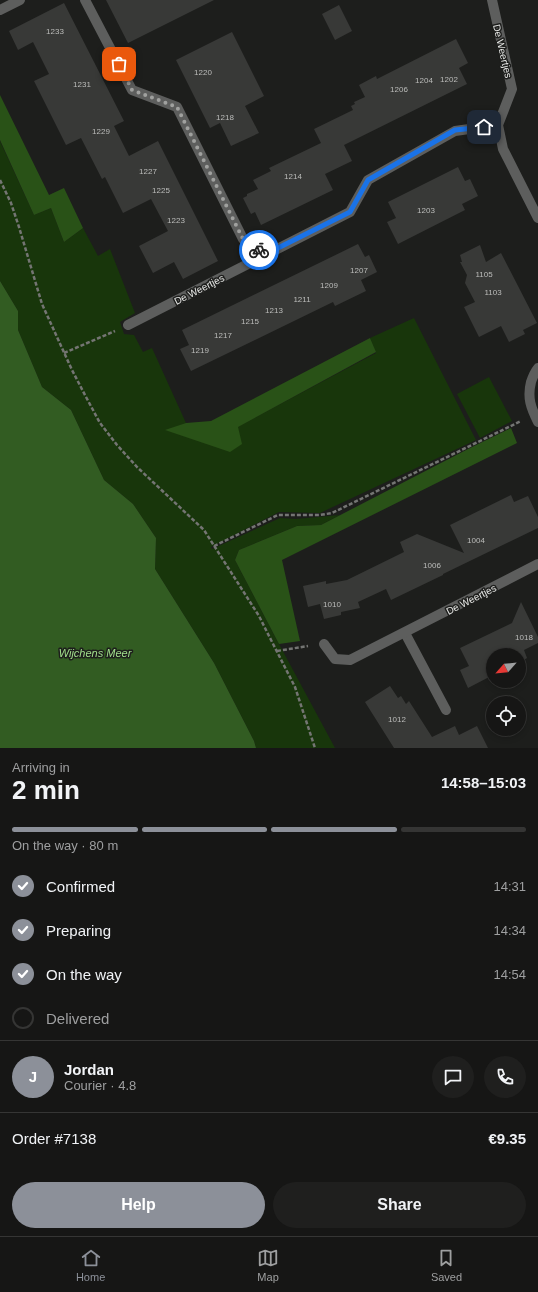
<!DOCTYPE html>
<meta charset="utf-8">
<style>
:root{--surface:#161615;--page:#1f1f1e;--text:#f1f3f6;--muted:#9e9fa0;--line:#353534;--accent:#8c9099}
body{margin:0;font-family:Arial,sans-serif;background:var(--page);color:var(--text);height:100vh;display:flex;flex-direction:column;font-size:15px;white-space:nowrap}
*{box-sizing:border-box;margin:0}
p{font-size:13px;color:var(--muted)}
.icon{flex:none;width:22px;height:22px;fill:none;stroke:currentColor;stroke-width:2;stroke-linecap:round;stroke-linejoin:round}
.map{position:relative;height:748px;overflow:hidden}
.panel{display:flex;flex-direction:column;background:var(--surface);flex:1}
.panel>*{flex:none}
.needle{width:26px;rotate:243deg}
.controls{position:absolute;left:486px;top:648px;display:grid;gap:8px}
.controls a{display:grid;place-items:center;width:40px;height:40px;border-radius:50%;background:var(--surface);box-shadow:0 2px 6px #0003,0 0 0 1px var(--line);font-size:20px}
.pin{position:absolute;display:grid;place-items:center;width:34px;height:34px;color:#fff;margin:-17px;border-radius:8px;box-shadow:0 2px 6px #0006}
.courier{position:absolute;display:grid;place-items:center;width:40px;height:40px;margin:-20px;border:3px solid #1a73e8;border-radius:50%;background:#fff;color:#222;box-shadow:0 1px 5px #0007}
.head em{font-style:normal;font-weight:800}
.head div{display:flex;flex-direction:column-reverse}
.head{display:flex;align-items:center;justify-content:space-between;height:68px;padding:0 12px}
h1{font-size:26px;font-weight:800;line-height:30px}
.bar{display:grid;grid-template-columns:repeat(4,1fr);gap:6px 4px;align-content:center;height:48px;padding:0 12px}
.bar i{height:5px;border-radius:3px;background:var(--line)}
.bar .selected{background:var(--accent)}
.bar p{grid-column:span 4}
.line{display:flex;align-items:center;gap:10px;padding:0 12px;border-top:1px solid var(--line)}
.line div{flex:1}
.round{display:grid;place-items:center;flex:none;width:42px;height:42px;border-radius:21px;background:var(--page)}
ol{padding:0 12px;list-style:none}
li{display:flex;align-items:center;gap:12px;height:44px}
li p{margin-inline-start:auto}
li .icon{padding:4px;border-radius:50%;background:var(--accent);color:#fff;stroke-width:4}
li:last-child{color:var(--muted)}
li i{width:22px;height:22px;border:2px solid var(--line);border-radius:50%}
.primary-button{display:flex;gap:8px;margin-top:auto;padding:8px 12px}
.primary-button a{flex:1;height:46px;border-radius:24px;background:var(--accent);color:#fff;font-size:16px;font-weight:800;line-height:46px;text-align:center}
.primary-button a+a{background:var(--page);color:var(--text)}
.tabs{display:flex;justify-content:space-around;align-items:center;height:56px;border-top:1px solid var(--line);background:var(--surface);font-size:11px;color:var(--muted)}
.tabs a{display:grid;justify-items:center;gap:2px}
.tabs .selected{color:var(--accent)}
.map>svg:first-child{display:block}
.green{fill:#18360b}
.forest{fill:#295217}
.water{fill:#325c22}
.building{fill:#383937}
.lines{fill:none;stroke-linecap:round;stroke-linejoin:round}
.path{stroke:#747573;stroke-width:2.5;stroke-dasharray:4 2;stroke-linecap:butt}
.street{stroke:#5d5e5d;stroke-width:10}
.done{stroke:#a0a19f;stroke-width:4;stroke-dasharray:0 7.2}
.route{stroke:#1a73e8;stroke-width:5}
.labels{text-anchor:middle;stroke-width:3;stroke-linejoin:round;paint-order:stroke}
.number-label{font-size:8px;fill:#bbbcba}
.street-label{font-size:10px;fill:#e7e8e6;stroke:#1d1e1c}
.water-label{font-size:11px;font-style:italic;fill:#a1df8b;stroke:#1d1e1c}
</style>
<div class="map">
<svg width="538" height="748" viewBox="0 0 538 748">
<rect width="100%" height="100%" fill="#1d1e1c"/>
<g class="green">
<polygon points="0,141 34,215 51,208 64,242 83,228 98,256 110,249 135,313 120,322 124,334 134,335 143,352 152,348 186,423 166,431 237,427 376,353 370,338 414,318 476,440 320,513 279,512 211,547 212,549 280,518 296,519 340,515 321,525 297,526 239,550 235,560 279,644 335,748 256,748 254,741 214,663 155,569 156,538 133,504 104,480 71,410 42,387 18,330 18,311 0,281"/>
<polygon points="489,377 512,421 480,438 457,394"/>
</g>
<g class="forest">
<polygon points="0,95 49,195 64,188 83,228 64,242 51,208 34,215 0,140"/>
<polygon points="370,338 376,352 238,427 242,444 230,452 165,430 186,423 211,421"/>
<polygon points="511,428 517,443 282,560 300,641 279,644 235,560 239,550 297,526 321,525 468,449"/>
</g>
<polygon class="water" points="0,281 18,311 18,330 42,387 71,410 104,480 133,504 156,538 155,569 214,663 254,741 256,748 0,748"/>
<g class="building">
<polygon points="106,0 214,0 128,43"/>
<polygon points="64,3 124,121 114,126 129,156 158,141 218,261 183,279 174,262 153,273 139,246 168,231 151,199 123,213 105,177 102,179 81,138 66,145 34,81 49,74 33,42 18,50 9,31"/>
<polygon points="339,5 352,31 335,40 322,14"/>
<polygon points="232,32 264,96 245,106 259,133 231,146 220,123 210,128 176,60"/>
<polygon points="456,39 468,63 459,68 467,84 344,145 352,161 325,174 333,190 261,225 255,212 251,214 243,198 247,196 247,194 258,189 253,180 271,171 269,168 321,143 314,129 353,110 351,106 355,104 354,102 365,97 359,85 376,76 377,79"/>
<polygon points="458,167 465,181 470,179 478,196 462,204 465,210 398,244 387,222 396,218 388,202"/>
<polygon points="358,244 365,257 369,255 377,272 361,280 366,291 335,306 333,302 191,371 180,349 189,345 182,330"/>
<polygon points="480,245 486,262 501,253 537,323 523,330 525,334 509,342 501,326 479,337 464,307 475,302 465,283 467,275 460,262 462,262 460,255"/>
<polygon points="511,495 514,502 528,496 538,517 538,528 443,574 443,575 391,600 386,589 358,602 360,608 341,612 341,615 324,619 320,604 308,607 303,586 326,581 326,584 347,580 404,552 400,542 417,534 464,553 450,525"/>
<polygon points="521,602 538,637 538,643 524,650 527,658 519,663 519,655 493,655 493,675 468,688 460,670 469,666 460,648 512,623"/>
<polygon points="390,686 398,698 401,696 406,704 409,701 432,737 455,726 459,735 477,726 488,748 394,748 365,702"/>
</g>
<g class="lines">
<g class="path">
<polyline points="0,180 11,203 19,227 42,304 72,370 86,397 100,423 117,445 137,467 204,530 259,616 269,636 295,687 315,748"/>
<polyline points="64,353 115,331"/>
<polyline points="214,546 278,515 320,515 332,513 521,421"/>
<polyline points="277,651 308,646"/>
</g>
<g class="street">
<polyline points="85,0 132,90 177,107 243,239 255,248 270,252"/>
<polyline points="492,0 512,89 498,125 503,149 538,218"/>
<polyline points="0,10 20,0"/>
<polyline points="128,325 350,212 368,180 455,131 498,125"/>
<path d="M538,368C534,373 533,376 531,382C527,398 531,408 538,422"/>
<polyline points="405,633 446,710"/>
<polyline points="324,644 335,659 350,660 538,564"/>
</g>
</g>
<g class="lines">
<polyline class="done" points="119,64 132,90 177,107 243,239 255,248 259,250"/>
<polyline class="route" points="259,250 270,252 350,212 368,180 455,130 484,127"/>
</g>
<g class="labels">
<g class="number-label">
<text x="55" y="34">1233</text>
<text x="203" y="75">1220</text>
<text x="449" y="82">1202</text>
<text x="424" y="83">1204</text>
<text x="82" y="87">1231</text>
<text x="399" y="92">1206</text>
<text x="225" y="120">1218</text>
<text x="101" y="134">1229</text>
<text x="148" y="174">1227</text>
<text x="293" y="179">1214</text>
<text x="161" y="193">1225</text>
<text x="426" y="213">1203</text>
<text x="176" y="223">1223</text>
<text x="359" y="273">1207</text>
<text x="484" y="277">1105</text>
<text x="329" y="288">1209</text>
<text x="493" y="295">1103</text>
<text x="302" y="302">1211</text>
<text x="274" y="313">1213</text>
<text x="250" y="324">1215</text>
<text x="223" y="338">1217</text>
<text x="200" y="353">1219</text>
<text x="476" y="543">1004</text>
<text x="432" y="568">1006</text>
<text x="332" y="607">1010</text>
<text x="524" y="640">1018</text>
<text x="397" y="722">1012</text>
</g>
<g class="street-label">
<text transform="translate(503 51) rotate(77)" y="4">De Weertjes</text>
<text transform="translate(199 289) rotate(-27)" y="4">De Weertjes</text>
<text transform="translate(471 599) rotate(-27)" y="4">De Weertjes</text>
</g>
<g class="water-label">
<text x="95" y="657">Wijchens Meer</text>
</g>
</g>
</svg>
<div class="controls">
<a><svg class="needle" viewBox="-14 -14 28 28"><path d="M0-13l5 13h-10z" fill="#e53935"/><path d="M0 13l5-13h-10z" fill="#9e9fa0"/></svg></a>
<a><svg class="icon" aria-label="locate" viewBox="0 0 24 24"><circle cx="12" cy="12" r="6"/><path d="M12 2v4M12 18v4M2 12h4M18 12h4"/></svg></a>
</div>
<div class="pin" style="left:119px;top:64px;background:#ea580c"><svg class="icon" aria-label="bag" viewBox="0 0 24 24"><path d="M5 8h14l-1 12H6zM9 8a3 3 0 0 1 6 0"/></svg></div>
<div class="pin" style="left:484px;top:127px;background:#1f2937"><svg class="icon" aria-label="home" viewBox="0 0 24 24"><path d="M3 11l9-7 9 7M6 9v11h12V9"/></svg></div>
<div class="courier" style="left:259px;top:250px"><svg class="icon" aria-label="bike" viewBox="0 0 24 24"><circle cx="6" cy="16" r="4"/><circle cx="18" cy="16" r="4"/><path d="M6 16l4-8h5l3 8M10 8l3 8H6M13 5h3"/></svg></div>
</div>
<section class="panel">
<div class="head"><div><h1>2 min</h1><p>Arriving in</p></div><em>14:58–15:03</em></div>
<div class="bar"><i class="selected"></i><i class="selected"></i><i class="selected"></i><i></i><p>On the way · 80 m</p></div>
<ol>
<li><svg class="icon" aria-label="check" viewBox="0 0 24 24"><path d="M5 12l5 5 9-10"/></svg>Confirmed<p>14:31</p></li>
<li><svg class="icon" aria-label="check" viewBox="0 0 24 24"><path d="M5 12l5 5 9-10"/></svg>Preparing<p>14:34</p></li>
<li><svg class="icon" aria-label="check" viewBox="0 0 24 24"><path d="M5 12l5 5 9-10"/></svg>On the way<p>14:54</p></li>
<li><i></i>Delivered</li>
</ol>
<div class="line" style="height:72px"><b class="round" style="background:var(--accent);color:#fff">J</b><div><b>Jordan</b><p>Courier · 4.8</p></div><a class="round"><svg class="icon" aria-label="chat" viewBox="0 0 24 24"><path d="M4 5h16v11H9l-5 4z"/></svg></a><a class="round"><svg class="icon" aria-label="phone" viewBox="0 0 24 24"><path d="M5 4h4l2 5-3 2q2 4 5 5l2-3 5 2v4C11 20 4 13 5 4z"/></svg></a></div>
<div class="line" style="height:52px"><div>Order #7138</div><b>€9.35</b></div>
<div class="primary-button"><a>Help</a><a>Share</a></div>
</section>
<nav class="tabs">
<a class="selected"><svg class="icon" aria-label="home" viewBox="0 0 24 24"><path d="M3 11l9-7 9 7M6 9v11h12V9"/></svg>Home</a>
<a><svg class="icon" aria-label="map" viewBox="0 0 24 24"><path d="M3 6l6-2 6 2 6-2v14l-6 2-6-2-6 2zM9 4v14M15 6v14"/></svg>Map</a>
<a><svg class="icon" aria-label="saved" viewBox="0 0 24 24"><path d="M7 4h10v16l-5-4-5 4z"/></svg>Saved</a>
</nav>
